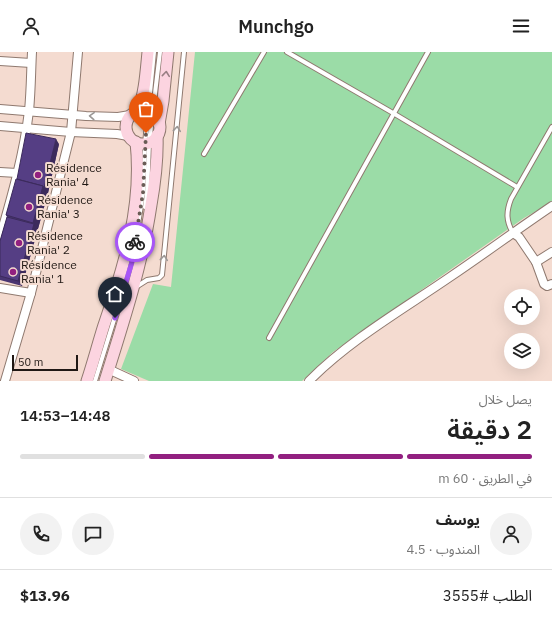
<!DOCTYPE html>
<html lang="ar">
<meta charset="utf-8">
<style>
:root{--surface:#fff;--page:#f2f2f2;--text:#222;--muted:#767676;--line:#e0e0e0;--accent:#922080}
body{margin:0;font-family:"IBM Plex Sans","Noto Sans Arabic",sans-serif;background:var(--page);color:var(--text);direction:rtl;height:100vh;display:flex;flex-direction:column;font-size:15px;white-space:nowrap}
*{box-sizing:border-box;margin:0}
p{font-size:13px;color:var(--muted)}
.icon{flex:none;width:22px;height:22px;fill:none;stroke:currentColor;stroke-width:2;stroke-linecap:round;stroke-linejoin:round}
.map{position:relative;height:329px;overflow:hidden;direction:ltr}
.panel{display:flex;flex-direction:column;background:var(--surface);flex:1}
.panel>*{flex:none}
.fabs{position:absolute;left:504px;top:237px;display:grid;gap:8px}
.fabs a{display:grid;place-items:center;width:36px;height:36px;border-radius:50%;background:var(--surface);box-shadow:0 4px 16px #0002;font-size:20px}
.scale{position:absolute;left:12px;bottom:10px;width:66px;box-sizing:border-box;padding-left:4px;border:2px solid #201814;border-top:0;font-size:11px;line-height:14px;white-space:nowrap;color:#201814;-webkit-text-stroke:3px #f4dbd0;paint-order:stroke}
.pin{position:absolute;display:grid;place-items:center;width:34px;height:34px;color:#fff;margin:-41px -17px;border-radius:50% 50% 50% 0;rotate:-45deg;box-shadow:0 0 4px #0007}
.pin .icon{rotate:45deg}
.courier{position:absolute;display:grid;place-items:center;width:40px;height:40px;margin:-20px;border:3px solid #a855f7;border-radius:50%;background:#fff;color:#222;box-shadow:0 1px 5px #0007}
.summary em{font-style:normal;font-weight:600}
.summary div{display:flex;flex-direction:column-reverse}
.summary{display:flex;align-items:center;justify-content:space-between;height:68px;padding:0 20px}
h1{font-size:26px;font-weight:600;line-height:30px}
.bar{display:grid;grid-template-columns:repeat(4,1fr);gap:6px 4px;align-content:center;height:48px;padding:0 20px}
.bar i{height:5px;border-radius:3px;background:var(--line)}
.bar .current{background:var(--accent)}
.bar p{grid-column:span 4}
.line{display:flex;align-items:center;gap:10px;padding:0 20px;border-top:1px solid var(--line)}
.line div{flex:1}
.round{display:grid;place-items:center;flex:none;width:42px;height:42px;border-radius:21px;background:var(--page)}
header{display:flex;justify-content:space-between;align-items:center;height:52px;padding:0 20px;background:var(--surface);font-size:18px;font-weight:600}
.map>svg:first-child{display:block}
.green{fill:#9bdca7}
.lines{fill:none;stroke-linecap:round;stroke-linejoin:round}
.service-casing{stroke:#8f796f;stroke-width:6}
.minor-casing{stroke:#8f796f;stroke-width:10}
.secondary-casing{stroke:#8f796f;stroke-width:13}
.service{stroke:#fff;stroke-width:4}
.minor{stroke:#fff;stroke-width:8}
.secondary{stroke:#fcd4e0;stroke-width:11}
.wall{fill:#493572}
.shaded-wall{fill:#3c2b5c}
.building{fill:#553e84;stroke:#3c2b5c}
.oneway{stroke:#997f84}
.oneway2{stroke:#9b9795}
.done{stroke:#6a5c56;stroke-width:4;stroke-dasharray:0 7.2}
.route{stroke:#a855f7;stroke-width:5}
.poi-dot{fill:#922080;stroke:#f4dbd0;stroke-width:1.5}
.labels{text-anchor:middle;stroke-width:4;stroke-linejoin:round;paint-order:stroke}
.poi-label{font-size:12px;fill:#201814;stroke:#f4dbd0;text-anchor:start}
</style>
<header><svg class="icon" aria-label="menu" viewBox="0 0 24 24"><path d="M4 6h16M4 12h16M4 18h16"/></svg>Munchgo<svg class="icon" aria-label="person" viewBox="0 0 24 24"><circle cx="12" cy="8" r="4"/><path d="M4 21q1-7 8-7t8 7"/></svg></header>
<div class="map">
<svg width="552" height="329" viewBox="0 0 552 329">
<rect width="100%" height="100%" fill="#f4dbd0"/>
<polygon class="green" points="195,0 552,0 552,150 524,166 333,300 302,329 149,329 121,317 153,232 171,235"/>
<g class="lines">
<defs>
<g id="service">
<polyline points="287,0 393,61 517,135"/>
<polyline points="204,102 264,0"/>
<polyline points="145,155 147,143 149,91 160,0"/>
<path d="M513,181C506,169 506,160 511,147L552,75"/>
<polyline points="136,235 147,228 159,226 162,223 184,0"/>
<polyline points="269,286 428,0"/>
<polyline points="95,329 132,210 143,141 145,92 154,0"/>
</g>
<g id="minor">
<polyline points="0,9 31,11"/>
<polyline points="0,57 86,64 118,65 130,63"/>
<polyline points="0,74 71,80 117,82 128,84"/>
<polyline points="0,120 17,121"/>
<polyline points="513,181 519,185 536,210 544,232 547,234 552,232"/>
<path d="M0,185C12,144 24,101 29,59C31,39 31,19 32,0"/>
<polyline points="536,210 552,200"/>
<polyline points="0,236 31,241"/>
<polyline points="108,317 134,329"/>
<polyline points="5,329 31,241 71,80 78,0"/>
<path d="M309,329C351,287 402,258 450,225C484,202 518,177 552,154"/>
</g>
<g id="secondary">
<circle cx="143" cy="75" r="17"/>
<path d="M138,59C145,40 146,20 148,0"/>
<polyline points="159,72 163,49 168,0"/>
<path d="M87,329C93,311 98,292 104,273C124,215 143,153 136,90"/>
<path d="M105,329C123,271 142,214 151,153C155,130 158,107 157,83"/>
</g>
</defs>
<use href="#service" class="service-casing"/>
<use href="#minor" class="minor-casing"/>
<use href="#secondary" class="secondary-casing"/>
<use href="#service" class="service"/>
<use href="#minor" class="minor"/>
<use href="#secondary" class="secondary"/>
</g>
<polygon class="wall" points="59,92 48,141 22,234 0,228 0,189 7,165 6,163 17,127"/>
<polygon class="shaded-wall" points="56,87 59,92 48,141 22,234 18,229 34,172 33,171"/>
<g class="building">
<polygon points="26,81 56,87 44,136 43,134 17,127"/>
<polygon points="16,127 43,134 33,171 6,163"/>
<polygon points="7,165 34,172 18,229 0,224 0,189"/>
</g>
<defs><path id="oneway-chevron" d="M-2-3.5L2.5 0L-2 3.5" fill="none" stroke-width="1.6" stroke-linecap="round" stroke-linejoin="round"/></defs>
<use class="oneway" href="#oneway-chevron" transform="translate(166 22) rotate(-84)"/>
<g class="oneway2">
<use href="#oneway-chevron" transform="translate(92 64) rotate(-177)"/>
<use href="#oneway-chevron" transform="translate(177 77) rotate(-84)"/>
<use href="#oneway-chevron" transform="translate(164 206) rotate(-84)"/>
</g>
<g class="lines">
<polyline class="done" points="135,190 143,141 146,81"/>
<polyline class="route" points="115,266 132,210 135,190"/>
</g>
<g class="poi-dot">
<circle cx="38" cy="123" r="4"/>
<circle cx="29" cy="155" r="4"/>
<circle cx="19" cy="191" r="4"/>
<circle cx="13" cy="220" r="4"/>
</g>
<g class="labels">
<g class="poi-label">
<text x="46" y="120">Résidence<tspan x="46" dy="14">Rania' 4</tspan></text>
<text x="37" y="152">Résidence<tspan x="37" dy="14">Rania' 3</tspan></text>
<text x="27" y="188">Résidence<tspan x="27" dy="14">Rania' 2</tspan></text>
<text x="21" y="217">Résidence<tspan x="21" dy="14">Rania' 1</tspan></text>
</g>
</g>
</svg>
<div class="fabs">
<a><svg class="icon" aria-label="locate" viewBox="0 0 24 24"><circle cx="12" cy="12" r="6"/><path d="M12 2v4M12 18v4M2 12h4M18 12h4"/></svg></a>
<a><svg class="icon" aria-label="layers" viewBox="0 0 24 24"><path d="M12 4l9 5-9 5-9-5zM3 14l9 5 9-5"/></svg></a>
</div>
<div class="scale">50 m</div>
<div class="pin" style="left:146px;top:81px;background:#ea580c"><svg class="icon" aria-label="bag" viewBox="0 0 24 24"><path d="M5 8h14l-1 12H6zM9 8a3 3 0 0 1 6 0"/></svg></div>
<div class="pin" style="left:115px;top:266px;background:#1f2937"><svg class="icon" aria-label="home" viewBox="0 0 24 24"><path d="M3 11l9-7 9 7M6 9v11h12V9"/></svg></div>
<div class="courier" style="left:135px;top:190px"><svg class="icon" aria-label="bike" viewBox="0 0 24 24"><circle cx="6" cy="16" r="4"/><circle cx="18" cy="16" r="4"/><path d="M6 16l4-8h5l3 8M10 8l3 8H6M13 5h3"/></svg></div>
</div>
<section class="panel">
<div class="summary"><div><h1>2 دقيقة</h1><p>يصل خلال</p></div><em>14:48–14:53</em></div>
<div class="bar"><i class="current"></i><i class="current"></i><i class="current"></i><i></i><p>في الطريق · 60 m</p></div>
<div class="line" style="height:72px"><a class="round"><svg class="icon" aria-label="person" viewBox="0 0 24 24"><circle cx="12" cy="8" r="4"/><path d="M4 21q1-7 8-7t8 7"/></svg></a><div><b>يوسف</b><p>المندوب · 4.5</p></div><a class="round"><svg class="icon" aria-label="chat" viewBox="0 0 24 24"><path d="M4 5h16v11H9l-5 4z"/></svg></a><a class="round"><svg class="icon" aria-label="phone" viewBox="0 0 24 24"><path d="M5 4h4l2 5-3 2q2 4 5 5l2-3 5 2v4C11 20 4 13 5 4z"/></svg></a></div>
<div class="line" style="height:52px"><div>الطلب #3555</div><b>$13.96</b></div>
</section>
